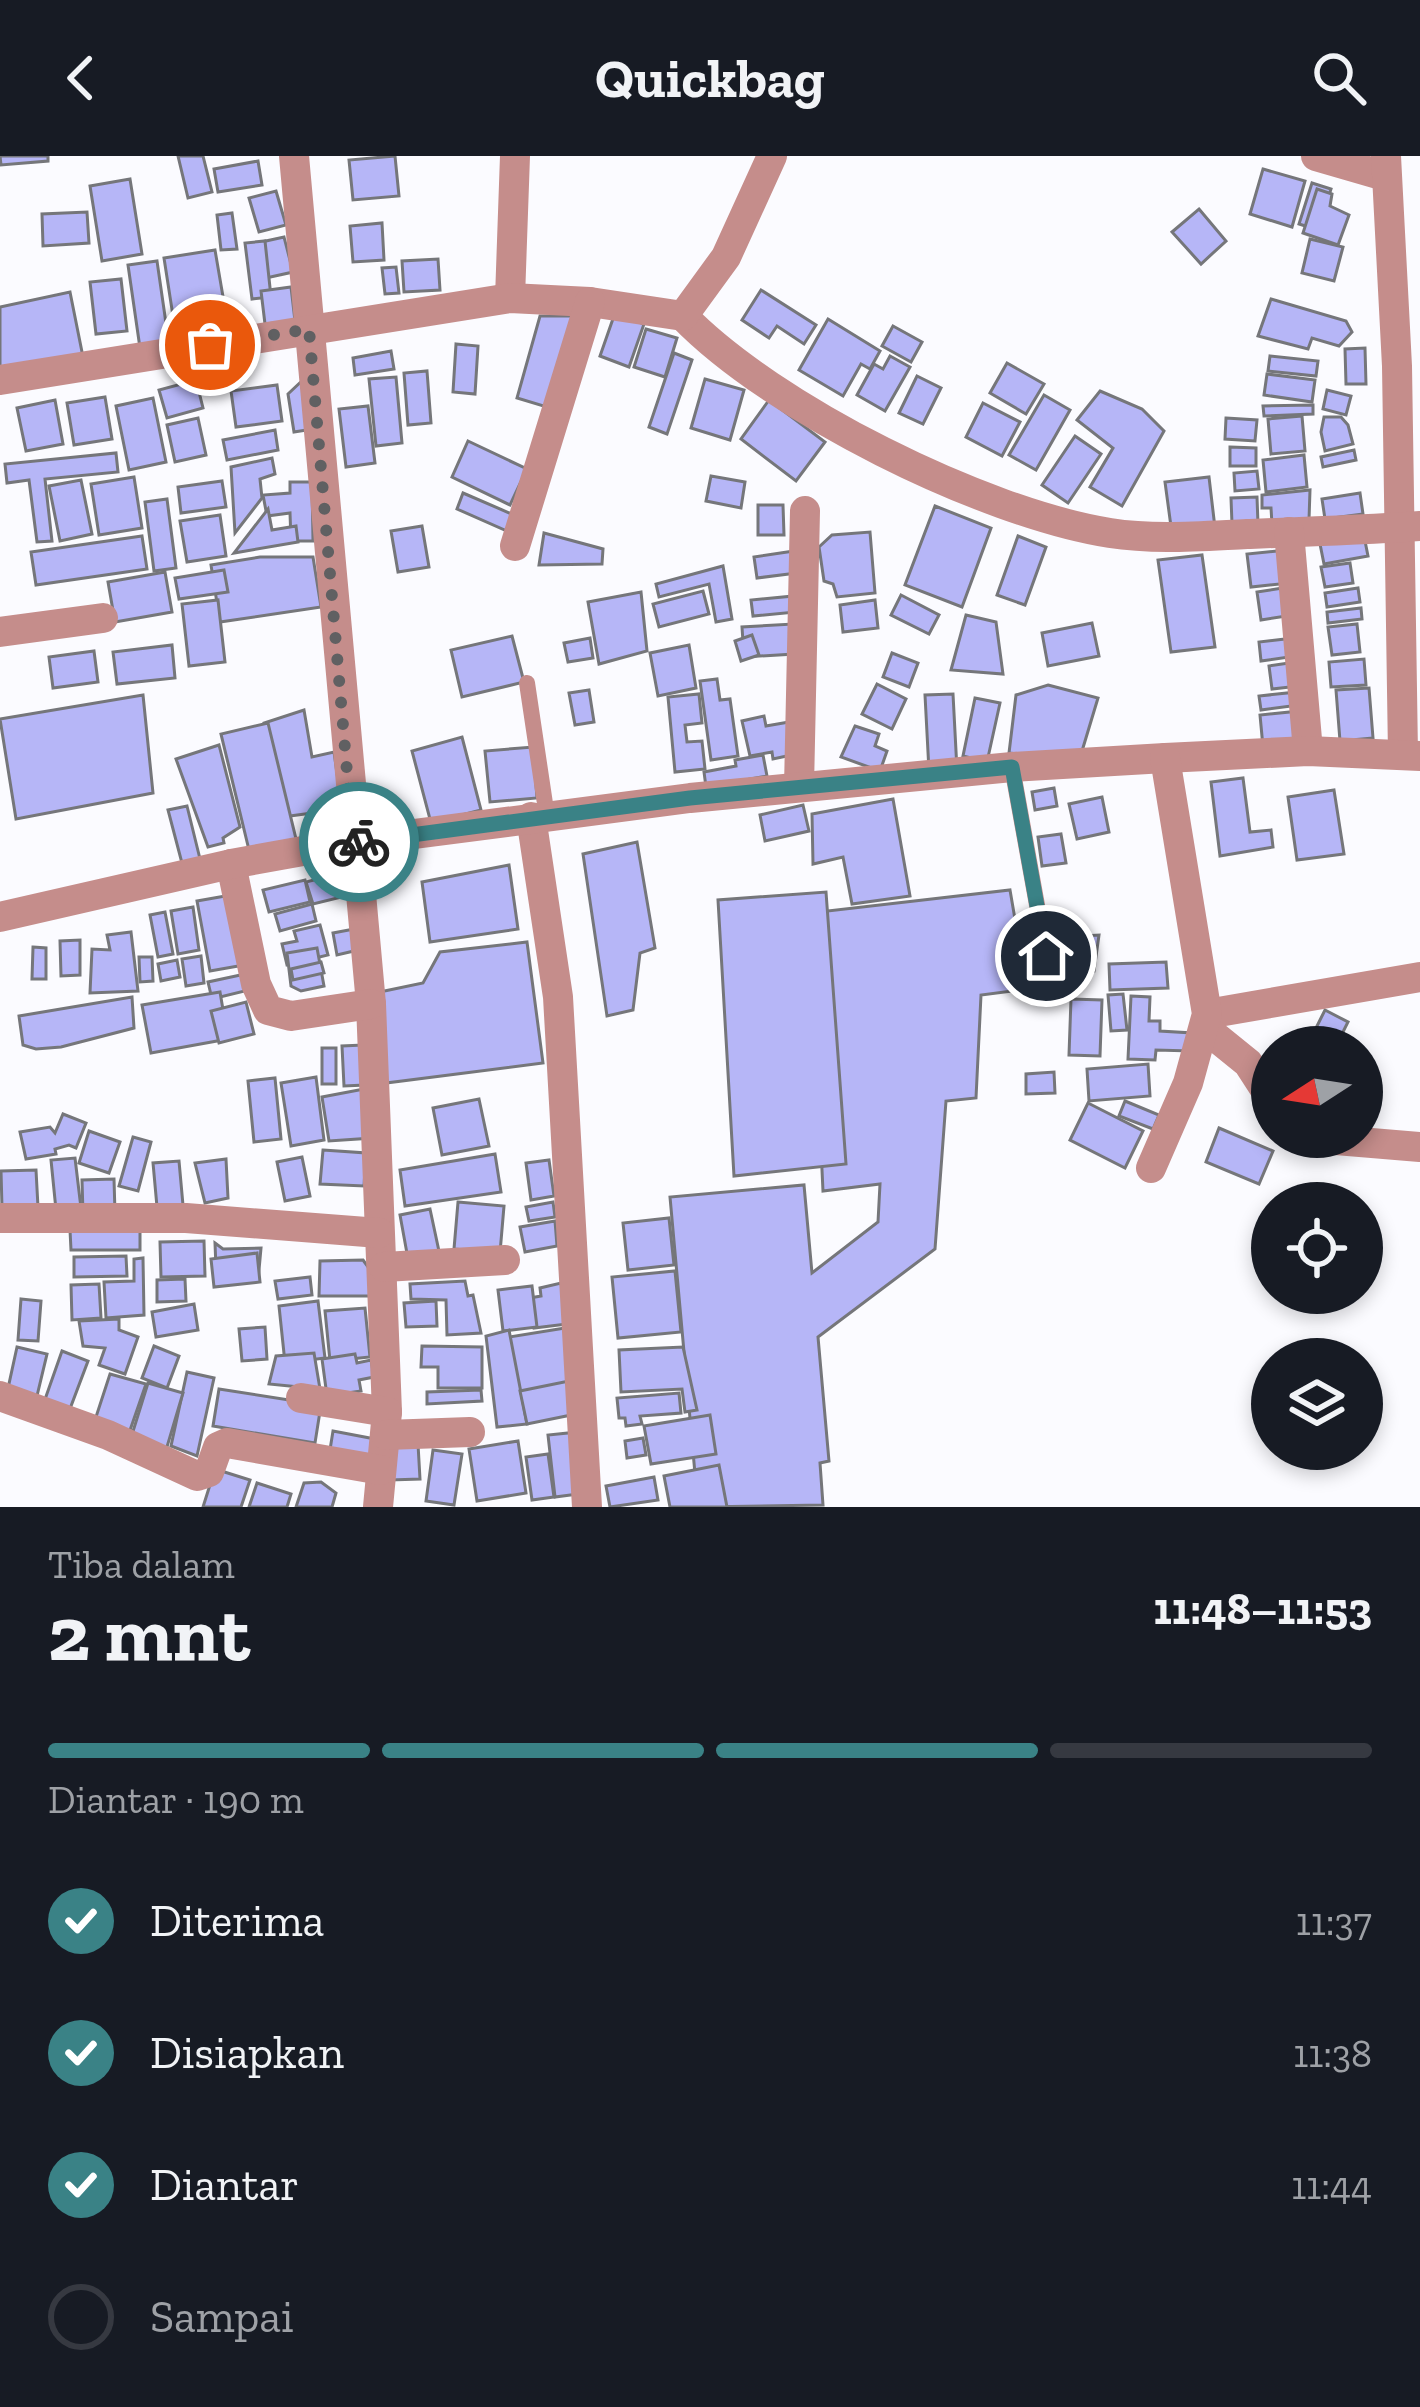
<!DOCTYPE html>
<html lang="id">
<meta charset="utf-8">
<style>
:root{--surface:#171b24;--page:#242831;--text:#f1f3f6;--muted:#9ea1a6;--line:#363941;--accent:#3a8286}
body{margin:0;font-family:"Zilla Slab",serif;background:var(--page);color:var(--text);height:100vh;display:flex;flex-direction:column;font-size:45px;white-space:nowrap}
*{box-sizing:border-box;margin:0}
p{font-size:39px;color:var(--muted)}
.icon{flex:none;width:66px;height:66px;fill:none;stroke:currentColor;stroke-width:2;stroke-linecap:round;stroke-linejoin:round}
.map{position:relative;height:1351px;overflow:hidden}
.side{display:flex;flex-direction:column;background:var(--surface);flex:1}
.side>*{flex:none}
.needle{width:78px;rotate:258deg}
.buttons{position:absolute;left:1251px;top:870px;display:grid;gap:24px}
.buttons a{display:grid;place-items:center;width:132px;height:132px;border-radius:50%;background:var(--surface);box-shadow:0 6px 18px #0003;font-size:60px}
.pin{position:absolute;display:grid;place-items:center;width:102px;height:102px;color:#fff;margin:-51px;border:6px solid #fff;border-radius:50%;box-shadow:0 3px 12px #0007}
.courier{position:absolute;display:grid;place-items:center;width:120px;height:120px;margin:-60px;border:9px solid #3a8286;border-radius:50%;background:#fff;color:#222;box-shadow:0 3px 15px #0007}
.head em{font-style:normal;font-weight:700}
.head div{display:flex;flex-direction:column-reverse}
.head{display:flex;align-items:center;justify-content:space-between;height:204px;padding:0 48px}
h1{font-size:78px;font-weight:700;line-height:90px}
.bar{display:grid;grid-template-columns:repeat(4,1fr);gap:18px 12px;align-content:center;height:144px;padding:0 48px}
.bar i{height:15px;border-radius:9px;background:var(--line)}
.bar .on{background:var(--accent)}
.bar p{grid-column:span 4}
ol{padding:0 48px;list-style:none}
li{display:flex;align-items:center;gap:36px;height:132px}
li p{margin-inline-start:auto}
li .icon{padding:12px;border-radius:50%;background:var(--accent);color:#fff;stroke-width:4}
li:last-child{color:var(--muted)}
li i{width:66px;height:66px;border:6px solid var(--line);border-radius:50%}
header{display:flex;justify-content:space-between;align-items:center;height:156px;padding:0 48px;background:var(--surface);font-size:54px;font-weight:700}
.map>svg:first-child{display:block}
.building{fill:#b6b6f7;stroke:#75767a;stroke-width:3}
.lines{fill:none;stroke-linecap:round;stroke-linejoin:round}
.service{stroke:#c58d8b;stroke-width:16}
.minor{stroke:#c58d8b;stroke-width:30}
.done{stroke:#606062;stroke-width:12;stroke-dasharray:0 21.6}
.route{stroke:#3a8286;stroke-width:15}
</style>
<header><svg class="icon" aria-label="back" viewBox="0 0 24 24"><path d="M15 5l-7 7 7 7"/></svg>Quickbag<svg class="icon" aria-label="search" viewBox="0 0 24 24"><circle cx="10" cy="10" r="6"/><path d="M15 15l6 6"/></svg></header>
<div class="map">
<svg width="1420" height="1351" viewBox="0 0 1420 1351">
<rect width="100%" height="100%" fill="#fbfbff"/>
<g class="building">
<polygon points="0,0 48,0 48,5 1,9"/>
<polygon points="178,0 203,0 212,36 188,42"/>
<polygon points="395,0 399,40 353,44 349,4"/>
<polygon points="258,5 262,29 218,36 214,13"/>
<polygon points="1263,13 1305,25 1292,71 1250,58"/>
<polygon points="130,23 142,98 102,105 90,30"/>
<polygon points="1312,27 1331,33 1318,74 1299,68"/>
<polygon points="1317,33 1332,38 1330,50 1349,59 1338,89 1303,77"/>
<polygon points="276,35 286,69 259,76 249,42"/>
<polygon points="1199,53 1226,85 1201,108 1172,76"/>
<polygon points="87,56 89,87 43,90 42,58"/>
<polygon points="232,57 237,93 221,94 217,59"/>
<polygon points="382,67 384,104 353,106 350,70"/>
<polygon points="284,81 293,116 266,122 257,87"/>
<polygon points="1310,83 1343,91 1334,125 1302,117"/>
<polygon points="265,85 271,141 252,143 245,87"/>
<polygon points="215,94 227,164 175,173 164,102"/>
<polygon points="438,103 440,134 404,136 402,105"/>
<polygon points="157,105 169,188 140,192 128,109"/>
<polygon points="396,111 399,137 385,138 382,112"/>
<polygon points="121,123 127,175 96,178 90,126"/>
<polygon points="291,131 295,165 265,168 261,135"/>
<polygon points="761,134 816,169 804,188 777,170 769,182 742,164"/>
<polygon points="70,136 84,206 0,214 0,151"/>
<polygon points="1271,143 1346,165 1352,176 1339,190 1312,182 1308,193 1258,180"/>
<polygon points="615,157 644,168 629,211 600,200"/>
<polygon points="540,160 580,160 550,252 517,242"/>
<polygon points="828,163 880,195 870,213 861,208 843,240 799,214"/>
<polygon points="893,170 922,186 911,206 882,190"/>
<polygon points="646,173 677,182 665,221 634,211"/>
<polygon points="456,188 478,190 475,238 453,236"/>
<polygon points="1365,192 1366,228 1346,228 1345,193"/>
<polygon points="391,195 394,213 355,219 353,202"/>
<polygon points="674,197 692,204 667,278 649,271"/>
<polygon points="890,200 910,211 885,255 857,239 874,208 883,213"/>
<polygon points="1270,200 1318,205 1316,220 1268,215"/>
<polygon points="1007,207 1044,228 1026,258 990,237"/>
<polygon points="427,215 431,267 408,269 404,217"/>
<polygon points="1267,218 1315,224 1312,246 1264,239"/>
<polygon points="917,220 941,232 923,268 899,257"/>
<polygon points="396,221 402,287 376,290 369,223"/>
<polygon points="305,222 313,273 294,276 288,238"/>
<polygon points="705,223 744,234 730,284 691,272"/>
<polygon points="196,224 203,252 167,262 159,234"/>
<polygon points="277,229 282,265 236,271 231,235"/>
<polygon points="1327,234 1351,240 1346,259 1323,253"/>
<polygon points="1100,235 1142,253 1164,275 1122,350 1090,331 1113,292 1077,264"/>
<polygon points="1044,239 1070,254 1036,314 1009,299"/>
<polygon points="105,241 112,283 74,289 67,247"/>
<polygon points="153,242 166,306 129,314 116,250"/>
<polygon points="55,244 63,288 26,295 17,252"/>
<polygon points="769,244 825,286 796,325 741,283"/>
<polygon points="983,247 1020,266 1002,300 966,281"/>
<polygon points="1313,249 1313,258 1264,260 1263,250"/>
<polygon points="368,250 375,307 346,311 339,253"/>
<polygon points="1302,260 1305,295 1271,298 1268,263"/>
<polygon points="1324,261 1341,261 1348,269 1353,288 1325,295 1321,276"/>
<polygon points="198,262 206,299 175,306 167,269"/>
<polygon points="1226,262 1257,264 1255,285 1225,283"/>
<polygon points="275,274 278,294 227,304 223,284"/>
<polygon points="1075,280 1101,298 1068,347 1042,329"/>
<polygon points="468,285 527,313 510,349 452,321"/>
<polygon points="1230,291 1256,292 1256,310 1230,310"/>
<polygon points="1354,294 1356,304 1323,311 1321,301"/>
<polygon points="116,297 118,316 45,323 52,385 37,386 29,324 7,327 5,308"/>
<polygon points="1304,299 1307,331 1266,336 1263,304"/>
<polygon points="272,302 275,318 260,323 262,342 235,377 231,311"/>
<polygon points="1257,315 1259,333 1235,335 1234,317"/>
<polygon points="711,320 745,326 741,352 706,345"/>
<polygon points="134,321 142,372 99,379 91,328"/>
<polygon points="1209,321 1215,372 1172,378 1165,326"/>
<polygon points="81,324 92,378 60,385 49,330"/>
<polygon points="222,325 226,351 181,357 178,331"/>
<polygon points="290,326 312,326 313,385 291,385 290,357 267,360 263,339 290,337"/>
<polygon points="1310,334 1309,364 1272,368 1271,352 1262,352 1262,339"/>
<polygon points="463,337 514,359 507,375 457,353"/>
<polygon points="1360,337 1363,358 1325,363 1322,343"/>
<polygon points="1257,341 1258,368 1232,368 1231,342"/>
<polygon points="167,343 176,412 154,415 145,346"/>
<polygon points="758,349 783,349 784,379 758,379"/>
<polygon points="935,350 991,372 962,451 905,429"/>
<polygon points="268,353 272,374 296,370 298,386 234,397"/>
<polygon points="220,359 226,400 187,406 180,365"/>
<polygon points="422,370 429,411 398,416 391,375"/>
<polygon points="1363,375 1368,400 1324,408 1319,383"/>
<polygon points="870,376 875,437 837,441 833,428 824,425 819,391 832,379"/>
<polygon points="544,377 603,393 602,408 539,409"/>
<polygon points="142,380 147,413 36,429 31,396"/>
<polygon points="1018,380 1046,391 1025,449 997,439"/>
<polygon points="1287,394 1290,427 1251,431 1247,398"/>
<polygon points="794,395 797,417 757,422 754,401"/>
<polygon points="1202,399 1215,491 1171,496 1158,404"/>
<polygon points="260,401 313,401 321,451 220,466 211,409"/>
<polygon points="1350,407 1353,427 1325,431 1321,411"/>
<polygon points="723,410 732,463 716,466 709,428 659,441 656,428"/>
<polygon points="224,414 228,436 179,443 175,422"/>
<polygon points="165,416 172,456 115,466 108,426"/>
<polygon points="1289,431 1293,459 1261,464 1257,436"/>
<polygon points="1358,432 1360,446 1327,451 1325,437"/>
<polygon points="703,435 709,458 659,471 653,448"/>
<polygon points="641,436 647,495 599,508 588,446"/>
<polygon points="901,439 939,459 929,478 891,459"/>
<polygon points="794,440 796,456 753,460 751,444"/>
<polygon points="218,444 225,506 189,510 182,448"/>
<polygon points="875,444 878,472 843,476 840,449"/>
<polygon points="1361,452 1362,463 1328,467 1327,456"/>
<polygon points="966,459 996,466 1003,518 951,514"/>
<polygon points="1092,467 1099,500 1048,510 1042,477"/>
<polygon points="793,468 794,498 744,501 742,471"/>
<polygon points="1357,468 1360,496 1332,499 1328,471"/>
<polygon points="752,479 759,499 741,505 735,485"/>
<polygon points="512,480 524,526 462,541 451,494"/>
<polygon points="590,482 593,502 568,506 564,487"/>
<polygon points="1294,482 1296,500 1261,505 1259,486"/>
<polygon points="172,489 175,522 117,528 113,496"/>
<polygon points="689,489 696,532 658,540 650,497"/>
<polygon points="94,495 98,526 53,532 49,501"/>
<polygon points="892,497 918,507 909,531 883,521"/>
<polygon points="1364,503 1366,529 1331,531 1329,506"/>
<polygon points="1296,506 1299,530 1272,533 1269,510"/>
<polygon points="717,523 720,544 730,543 738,600 711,604 700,525"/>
<polygon points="877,528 906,543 892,573 862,558"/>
<polygon points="1048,529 1098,542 1079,605 1009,597 1016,539"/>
<polygon points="1369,532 1373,582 1340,585 1336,534"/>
<polygon points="589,534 594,566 575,569 569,537"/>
<polygon points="1297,536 1299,549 1261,554 1259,540"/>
<polygon points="699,538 702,567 685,569 687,586 702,585 705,613 675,616 668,541"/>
<polygon points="953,538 957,614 929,615 925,539"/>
<polygon points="143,539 153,637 16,663 0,563"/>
<polygon points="975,542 1000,547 987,606 963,600"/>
<polygon points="304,554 312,601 334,596 342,653 275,662 264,567"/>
<polygon points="1300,555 1303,587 1263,591 1260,559"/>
<polygon points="764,560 766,570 789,566 796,598 773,603 772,596 750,600 742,565"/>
<polygon points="268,567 296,683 249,694 221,578"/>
<polygon points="855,570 879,578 875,590 887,595 880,615 841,601"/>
<polygon points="462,581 481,654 431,667 412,595"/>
<polygon points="219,589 240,671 223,682 224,687 208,691 176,603"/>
<polygon points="533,591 537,642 490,646 485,595"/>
<polygon points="763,599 767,620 706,631 704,616 736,610 735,604"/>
<polygon points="1243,622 1250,676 1271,674 1273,691 1220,700 1211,626"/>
<polygon points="1054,632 1057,650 1035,654 1032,636"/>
<polygon points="1334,634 1344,698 1297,704 1288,641"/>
<polygon points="1102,641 1109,676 1077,683 1069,648"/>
<polygon points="893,643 910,740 852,748 843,701 813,708 812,658"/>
<polygon points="803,649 809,675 765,685 760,659"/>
<polygon points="187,650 201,707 183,711 168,654"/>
<polygon points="1061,678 1066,707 1042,710 1038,681"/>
<polygon points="637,686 655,792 640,797 633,854 607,860 583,698"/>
<polygon points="509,709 518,773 430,786 422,726"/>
<polygon points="348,715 354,738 313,748 306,726"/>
<polygon points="305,724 310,746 269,756 263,734"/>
<polygon points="1010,734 1027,833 981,839 976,942 946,945 935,1093 818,1181 829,1305 820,1307 823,1349 698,1351 670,1041 804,1029 812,1117 878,1066 880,1028 823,1035 810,757"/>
<polygon points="826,736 846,1008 734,1020 718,744"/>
<polygon points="231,739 244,809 210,815 197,745"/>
<polygon points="312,748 316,765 280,775 275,758"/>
<polygon points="193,751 199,794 178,798 171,755"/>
<polygon points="165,756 173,798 158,801 150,759"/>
<polygon points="320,769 328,799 287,809 282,788 297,785 294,775"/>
<polygon points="354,773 358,794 337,799 333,777"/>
<polygon points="131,776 138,835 90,837 92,793 110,794 107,779"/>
<polygon points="1099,779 1094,815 1086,815 1083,780"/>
<polygon points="80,784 80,819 61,820 60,785"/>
<polygon points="527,786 543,907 386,927 375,837 423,827 440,796"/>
<polygon points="33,791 46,792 46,823 32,823"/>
<polygon points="317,792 324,830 301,835 291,830 287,797"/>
<polygon points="201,800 204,827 186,830 182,803"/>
<polygon points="139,801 152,801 153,825 140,826"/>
<polygon points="177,804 180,821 161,825 158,808"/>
<polygon points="321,806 324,817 293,824 291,813"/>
<polygon points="1166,806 1168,832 1110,834 1109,808"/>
<polygon points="245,818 249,834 212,843 208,826"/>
<polygon points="220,836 228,883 151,897 142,849"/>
<polygon points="1123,838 1127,874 1111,875 1108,839"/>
<polygon points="1131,840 1150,841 1149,865 1160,865 1160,875 1192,877 1191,895 1156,894 1155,904 1128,903"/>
<polygon points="132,841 134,872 61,891 36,893 23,889 19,860"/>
<polygon points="1071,843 1102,844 1100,900 1069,899"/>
<polygon points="246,846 254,878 219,887 211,855"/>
<polygon points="1325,854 1348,866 1339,884 1316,872"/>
<polygon points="363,889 365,929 344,930 342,890"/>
<rect x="322" y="892" width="14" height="36"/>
<polygon points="1148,908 1150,940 1089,945 1087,913"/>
<polygon points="1054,916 1055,937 1026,938 1026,918"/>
<polygon points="316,921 324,984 291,990 281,927"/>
<polygon points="275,922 281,983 254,986 248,925"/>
<polygon points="364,933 372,982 329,985 322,941"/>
<polygon points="479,943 489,990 442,999 433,952"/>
<polygon points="1125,945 1159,959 1153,973 1119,960"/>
<polygon points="1088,947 1143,975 1125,1012 1070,984"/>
<polygon points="63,958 86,967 76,992 69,989 55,993 56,998 26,1003 20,976 50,971 55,977"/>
<polygon points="1219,972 1273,995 1259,1028 1206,1006"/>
<polygon points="89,975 120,986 109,1017 79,1007"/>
<polygon points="133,981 151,986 138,1035 119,1030"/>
<polygon points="323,994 366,997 364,1030 320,1028"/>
<polygon points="495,998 501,1036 405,1050 400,1014"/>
<polygon points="302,1001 310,1040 285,1045 277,1006"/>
<polygon points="75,1002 81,1052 56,1054 51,1004"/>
<polygon points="226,1003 228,1042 205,1047 195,1007"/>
<polygon points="549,1004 554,1040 531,1044 526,1007"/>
<polygon points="179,1005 183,1049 157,1051 153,1007"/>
<polygon points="36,1014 38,1051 2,1052 1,1015"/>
<polygon points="114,1023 115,1057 83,1058 82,1024"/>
<polygon points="458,1046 504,1050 500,1097 454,1093"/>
<polygon points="553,1046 555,1061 529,1065 526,1051"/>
<polygon points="430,1053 440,1100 408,1103 400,1059"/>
<polygon points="669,1062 674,1109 628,1114 623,1067"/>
<polygon points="555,1065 557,1090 525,1096 520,1071"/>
<polygon points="70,1074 140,1074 140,1094 71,1094"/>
<polygon points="204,1085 205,1120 161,1121 160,1086"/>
<polygon points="215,1087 223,1093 261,1092 258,1125 216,1112"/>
<polygon points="257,1097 260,1126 214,1131 211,1103"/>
<polygon points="126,1100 127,1120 74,1121 74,1101"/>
<polygon points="143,1102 144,1159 106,1162 104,1126 134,1125 134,1103"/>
<polygon points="363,1104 381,1129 380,1140 319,1140 320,1105"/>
<polygon points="675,1115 681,1176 618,1182 612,1121"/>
<polygon points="310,1121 312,1139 278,1143 275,1125"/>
<polygon points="185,1123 186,1145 157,1146 157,1124"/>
<polygon points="465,1125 468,1140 473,1139 481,1177 447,1179 446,1144 411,1143 410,1128"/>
<polygon points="561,1127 567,1168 534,1172 530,1142 541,1140 540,1132"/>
<polygon points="99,1128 101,1162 72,1164 71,1129"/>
<polygon points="532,1130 537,1171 503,1175 498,1134"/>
<polygon points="21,1143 41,1145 38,1185 18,1184"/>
<polygon points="318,1145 325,1202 285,1207 279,1150"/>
<polygon points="436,1145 437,1170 406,1171 404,1147"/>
<polygon points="194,1148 198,1174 156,1181 152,1156"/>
<polygon points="365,1152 370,1201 330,1205 325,1155"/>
<polygon points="119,1163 119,1174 138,1181 125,1218 99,1209 105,1192 83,1190 79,1165"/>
<polygon points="265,1171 267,1203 242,1205 239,1173"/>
<polygon points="565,1172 574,1232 518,1241 509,1181"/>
<polygon points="509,1174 527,1268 497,1271 486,1180"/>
<polygon points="154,1190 179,1200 167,1232 142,1222"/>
<polygon points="422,1190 482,1191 482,1232 438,1232 438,1211 421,1211"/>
<polygon points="17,1191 47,1198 36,1244 7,1237"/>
<polygon points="683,1191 697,1254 685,1256 682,1233 621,1236 619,1194"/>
<polygon points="62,1195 88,1205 68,1258 43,1249"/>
<polygon points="314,1197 320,1233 269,1228 276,1200"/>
<polygon points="355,1198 357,1207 371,1204 374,1221 359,1224 361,1235 327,1240 322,1203"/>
<polygon points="187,1216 214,1222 197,1300 171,1290"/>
<polygon points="110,1218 146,1228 128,1280 94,1267"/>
<polygon points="569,1225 576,1258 527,1268 520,1235"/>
<polygon points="148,1227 183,1237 164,1301 130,1285"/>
<polygon points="219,1233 321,1249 315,1287 213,1270"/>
<polygon points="481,1234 482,1245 427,1248 427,1236"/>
<polygon points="679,1237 681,1257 640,1260 642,1268 626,1270 625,1262 619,1262 617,1242"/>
<polygon points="710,1259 716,1298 651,1308 644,1270"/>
<polygon points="333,1275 375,1283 371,1307 329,1300"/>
<polygon points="578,1276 586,1337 555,1341 548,1279"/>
<polygon points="643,1282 646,1299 627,1302 625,1285"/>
<polygon points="518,1285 526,1337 477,1345 469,1293"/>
<polygon points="418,1288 420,1323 390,1324 388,1290"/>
<polygon points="433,1294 462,1298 454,1349 426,1345"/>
<polygon points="548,1298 554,1341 532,1344 526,1301"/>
<polygon points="719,1309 727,1351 670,1351 664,1320"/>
<polygon points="215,1313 250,1324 241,1351 203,1351"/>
<polygon points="654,1321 658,1344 610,1351 606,1330"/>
<polygon points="321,1326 336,1337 332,1351 296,1351 304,1327"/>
<polygon points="257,1327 291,1338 287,1351 249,1351"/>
</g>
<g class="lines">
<g class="service">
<polyline points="527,527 547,661"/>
<polyline points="1012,611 1052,832"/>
</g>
<g class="minor">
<polyline points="294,0 371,848 387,1256 378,1351"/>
<polyline points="1316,0 1385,20"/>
<polyline points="1386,0 1397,210 1403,598"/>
<polyline points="510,142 515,0"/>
<path d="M683,160C772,252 983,357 1110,377C1154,384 1202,380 1247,378C1304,376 1362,374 1420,370"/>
<polyline points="0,224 510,142 590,146 683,160 726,101 772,0"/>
<polyline points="1289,376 1308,595"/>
<polyline points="515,390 590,146"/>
<polyline points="0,476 103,462"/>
<polyline points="799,631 805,355"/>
<polyline points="531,661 558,841 587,1351"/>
<polyline points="231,708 256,828 268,854 291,860 371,848"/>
<polyline points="0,761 231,708 353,686 690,642 1012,611 1165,602 1308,595 1420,600"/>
<polyline points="1207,858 1420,821"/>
<polyline points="1206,873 1248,907 1272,944"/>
<polyline points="1300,981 1420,991"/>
<polyline points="1151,1012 1188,927 1207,858 1165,602"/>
<polyline points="0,1062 186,1062 379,1077"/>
<polyline points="384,1111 505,1104"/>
<polyline points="0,1240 108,1279 197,1320 209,1316 218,1291 227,1287 381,1314"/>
<polyline points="301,1242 387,1256"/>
<polyline points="386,1279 470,1276"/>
</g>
</g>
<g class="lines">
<polyline class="done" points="210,189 309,173 353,686 359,686"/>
<polyline class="route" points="359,686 690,642 1012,611 1046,800"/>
</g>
</svg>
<div class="buttons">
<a><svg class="needle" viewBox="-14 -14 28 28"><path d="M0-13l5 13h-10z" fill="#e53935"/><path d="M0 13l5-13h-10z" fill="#9ea1a6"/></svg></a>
<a><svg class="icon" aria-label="locate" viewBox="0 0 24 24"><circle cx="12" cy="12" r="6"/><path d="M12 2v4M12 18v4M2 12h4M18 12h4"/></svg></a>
<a><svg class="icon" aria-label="layers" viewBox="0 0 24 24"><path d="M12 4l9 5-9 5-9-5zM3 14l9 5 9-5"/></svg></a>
</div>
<div class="pin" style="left:210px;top:189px;background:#ea580c"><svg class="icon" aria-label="bag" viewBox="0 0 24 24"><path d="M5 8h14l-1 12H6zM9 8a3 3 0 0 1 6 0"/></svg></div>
<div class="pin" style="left:1046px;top:800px;background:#1f2937"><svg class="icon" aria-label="home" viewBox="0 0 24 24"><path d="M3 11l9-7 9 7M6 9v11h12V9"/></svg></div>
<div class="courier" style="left:359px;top:686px"><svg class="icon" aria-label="bike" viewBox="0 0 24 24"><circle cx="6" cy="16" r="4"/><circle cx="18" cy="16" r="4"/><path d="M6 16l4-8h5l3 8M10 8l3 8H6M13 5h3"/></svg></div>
</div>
<section class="side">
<div class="head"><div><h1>2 mnt</h1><p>Tiba dalam</p></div><em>11:48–11:53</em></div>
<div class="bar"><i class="on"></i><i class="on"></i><i class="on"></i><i></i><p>Diantar · 190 m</p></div>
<ol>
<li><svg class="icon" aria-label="check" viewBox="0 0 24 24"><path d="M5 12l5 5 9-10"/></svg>Diterima<p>11:37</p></li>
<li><svg class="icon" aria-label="check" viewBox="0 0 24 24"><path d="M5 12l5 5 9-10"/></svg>Disiapkan<p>11:38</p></li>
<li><svg class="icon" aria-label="check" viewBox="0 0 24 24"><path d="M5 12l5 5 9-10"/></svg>Diantar<p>11:44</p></li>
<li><i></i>Sampai</li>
</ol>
</section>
